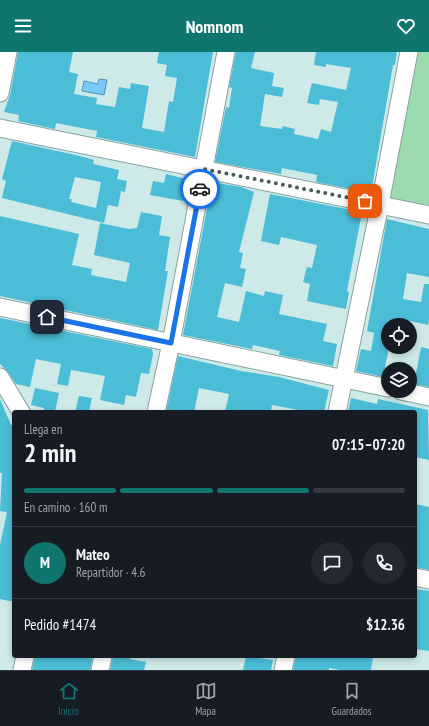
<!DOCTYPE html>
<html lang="es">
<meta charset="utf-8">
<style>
:root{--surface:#171b24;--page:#242831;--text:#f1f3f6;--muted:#9ea1a6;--line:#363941;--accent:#0f766e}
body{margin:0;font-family:"PT Sans Narrow",sans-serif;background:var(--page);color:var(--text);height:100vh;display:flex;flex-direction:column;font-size:15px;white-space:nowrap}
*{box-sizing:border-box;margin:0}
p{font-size:13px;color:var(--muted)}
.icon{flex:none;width:22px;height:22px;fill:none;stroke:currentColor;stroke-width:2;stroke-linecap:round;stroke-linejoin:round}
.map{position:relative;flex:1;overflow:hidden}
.side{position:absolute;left:12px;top:358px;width:405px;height:248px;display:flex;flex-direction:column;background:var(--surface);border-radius:4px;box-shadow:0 2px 6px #0003}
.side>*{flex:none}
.buttons{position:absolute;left:381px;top:266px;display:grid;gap:8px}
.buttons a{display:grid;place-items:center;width:36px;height:36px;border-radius:50%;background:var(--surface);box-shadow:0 2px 6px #0003;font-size:20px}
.pin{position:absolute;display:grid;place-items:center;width:34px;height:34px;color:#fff;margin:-17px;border-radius:8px;box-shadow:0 2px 6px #0006}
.courier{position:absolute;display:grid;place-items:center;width:40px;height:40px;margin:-20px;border:3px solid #1a73e8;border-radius:50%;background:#fff;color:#222;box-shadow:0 1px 5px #0007}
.head em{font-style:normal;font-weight:600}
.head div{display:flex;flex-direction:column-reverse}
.head{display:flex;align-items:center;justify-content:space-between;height:68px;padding:0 12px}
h1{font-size:26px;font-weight:600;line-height:30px}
.bar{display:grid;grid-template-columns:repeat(4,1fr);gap:6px 4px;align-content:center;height:48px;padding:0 12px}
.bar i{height:5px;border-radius:3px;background:var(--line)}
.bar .selected{background:var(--accent)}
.bar p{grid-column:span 4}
.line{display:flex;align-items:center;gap:10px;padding:0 12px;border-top:1px solid var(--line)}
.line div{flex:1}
.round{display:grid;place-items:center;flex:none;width:42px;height:42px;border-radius:21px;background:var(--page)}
header{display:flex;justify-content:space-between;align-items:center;height:52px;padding:0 12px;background:var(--accent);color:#fff;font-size:18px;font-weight:600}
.tab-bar{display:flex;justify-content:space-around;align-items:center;height:56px;border-top:1px solid var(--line);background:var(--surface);font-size:11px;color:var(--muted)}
.tab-bar a{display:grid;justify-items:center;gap:2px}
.tab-bar .selected{color:var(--accent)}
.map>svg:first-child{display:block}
.green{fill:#9cdbaf}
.water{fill:#76c9fb;stroke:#5491b4}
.building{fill:#4bbdd7;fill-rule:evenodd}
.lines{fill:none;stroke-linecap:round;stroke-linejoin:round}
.minor-casing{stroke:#88a2a1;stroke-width:19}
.minor{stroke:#fff;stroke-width:17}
.done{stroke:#4b5b5a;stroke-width:4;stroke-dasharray:0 7.2}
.route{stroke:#1a73e8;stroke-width:5}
</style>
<header><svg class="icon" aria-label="menu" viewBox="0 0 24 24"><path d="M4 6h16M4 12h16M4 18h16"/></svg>Nomnom<svg class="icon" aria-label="heart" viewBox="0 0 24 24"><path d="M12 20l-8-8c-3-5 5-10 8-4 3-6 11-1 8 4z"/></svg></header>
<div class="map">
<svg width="429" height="618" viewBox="0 0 429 618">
<rect width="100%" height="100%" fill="#cde9e8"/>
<polygon class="green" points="409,0 429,0 429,163 380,152"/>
<polygon class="water" points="99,27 107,28 104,43 82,39 84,29 98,32"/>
<g class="building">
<polygon points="18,0 73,0 69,20 78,22 74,42 97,46 96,52 115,55 119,35 130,37 131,31 149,34 142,76 164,80 169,49 173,50 177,26 165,24 167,13 157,11 159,0 213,0 195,105 96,85 97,79 56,71 55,77 18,69 19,63 4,60 10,43"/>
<polygon points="236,0 255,0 251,16 274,21 272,34 284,36 282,45 265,42 260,74 282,77 283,74 295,77 294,82 318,87 321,77 331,80 338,50 320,47 319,53 307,51 312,31 346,38 351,16 326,12 326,15 314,13 316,0 397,0 395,13 393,13 371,141 316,130 317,123 282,116 281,122 215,110 226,55 229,56 232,36 229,35"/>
<path d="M12,89L80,104L94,108L93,112L119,118L117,127L127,129L125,140L121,139L118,155L108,153L104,171L2,146L6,129L2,127ZM75,125L101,130L96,156L71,150L72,147H69Z"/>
<polygon points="166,122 186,127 183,149 150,143 153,129 164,131"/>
<polygon points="212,130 241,135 254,140 239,200 243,201 240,216 246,217 242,235 225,231 217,265 239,270 246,239 264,244 265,239 283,243 279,262 327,272 323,289 337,292 333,314 279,303 280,299 253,293 252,297 183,283"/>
<polygon points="270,142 362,160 347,239 349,240 346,257 307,249 310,232 303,230 307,215 312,216 317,193 281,185 279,193 261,189"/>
<polygon points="141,160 162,164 159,183 170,185 165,219 168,219 158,278 0,244 0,164 79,182 72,213 92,217 91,223 126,230 130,211 94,203 100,171 129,177 137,176"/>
<polygon points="387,167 429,177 429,225 407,221 403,247 421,250 424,232 429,232 429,267 428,273 410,269 409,273 388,273 388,300 383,325 356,319 361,297 371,299 374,281 367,279"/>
<polygon points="0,266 152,297 153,302 149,322 141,321 136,345 126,343 124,353 100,348 105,324 71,318 68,334 57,332 61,312 36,307 30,335 16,332 8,320 0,312"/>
<polygon points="421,295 429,297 429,335 414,332"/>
<polygon points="178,304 241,319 279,325 329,338 324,360 309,360 272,353 271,360 225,360 229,342 199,336 194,360 166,360"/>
<polygon points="35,336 59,341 55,360 43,360 44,356 31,353"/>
<polygon points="79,344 92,346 89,360 75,360"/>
<polygon points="351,346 377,352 378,347 428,358 429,408 415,405 415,360 348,360"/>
<polygon points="0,347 11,373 14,372 14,550 0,547 0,493 7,460 0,459 2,421 0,421"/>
<polygon points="415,452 429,455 429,518 415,515"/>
<polygon points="415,537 429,539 429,599 415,597"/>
<polygon points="35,604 93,604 90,618 32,618"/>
<polygon points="113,604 130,604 130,607 146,610 144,618 110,618"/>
<polygon points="246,604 273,608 271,618 243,618"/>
<polygon points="296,604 366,604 373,605 371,618 340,618 329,616 329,618 293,618"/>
</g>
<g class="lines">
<defs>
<g id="minor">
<polyline points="0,41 8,0"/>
<polyline points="0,76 429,163"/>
<polyline points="0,255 388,336"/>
<polyline points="0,325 21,360"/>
<polyline points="401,339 429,345"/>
<polyline points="156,360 171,291 226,0"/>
<polyline points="337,360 380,152 409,0"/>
<polyline points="415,525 429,528"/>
<polyline points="22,618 25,604"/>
<polyline points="100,618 103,604"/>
<polyline points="283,618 286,604"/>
</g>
</defs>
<use href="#minor" class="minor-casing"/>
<use href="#minor" class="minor"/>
</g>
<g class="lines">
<polyline class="done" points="200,137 204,117 365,149"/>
<polyline class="route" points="47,265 171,291 200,137"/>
</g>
</svg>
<div class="buttons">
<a><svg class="icon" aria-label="locate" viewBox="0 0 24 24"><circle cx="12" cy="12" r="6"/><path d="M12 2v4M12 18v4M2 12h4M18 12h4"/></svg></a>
<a><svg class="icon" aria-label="layers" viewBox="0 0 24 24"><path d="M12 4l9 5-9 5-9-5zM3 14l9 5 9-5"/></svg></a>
</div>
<div class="pin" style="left:365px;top:149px;background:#ea580c"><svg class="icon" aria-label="bag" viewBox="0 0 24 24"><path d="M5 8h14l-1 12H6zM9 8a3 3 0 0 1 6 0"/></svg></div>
<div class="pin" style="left:47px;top:265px;background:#1f2937"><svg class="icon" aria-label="home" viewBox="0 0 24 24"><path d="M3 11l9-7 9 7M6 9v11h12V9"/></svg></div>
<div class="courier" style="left:200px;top:137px"><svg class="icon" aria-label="car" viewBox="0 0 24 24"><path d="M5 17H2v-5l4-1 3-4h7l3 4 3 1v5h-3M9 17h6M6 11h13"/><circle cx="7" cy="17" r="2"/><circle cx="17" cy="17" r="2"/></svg></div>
<section class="side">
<div class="head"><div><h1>2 min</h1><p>Llega en</p></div><em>07:15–07:20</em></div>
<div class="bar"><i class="selected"></i><i class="selected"></i><i class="selected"></i><i></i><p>En camino · 160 m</p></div>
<div class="line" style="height:72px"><b class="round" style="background:var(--accent);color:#fff">M</b><div><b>Mateo</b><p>Repartidor · 4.6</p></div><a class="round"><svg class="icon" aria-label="chat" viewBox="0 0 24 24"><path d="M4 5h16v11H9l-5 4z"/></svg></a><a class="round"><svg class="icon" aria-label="phone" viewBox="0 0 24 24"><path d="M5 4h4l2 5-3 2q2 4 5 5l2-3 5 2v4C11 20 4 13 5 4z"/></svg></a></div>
<div class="line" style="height:52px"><div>Pedido #1474</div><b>$12.36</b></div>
</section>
</div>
<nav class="tab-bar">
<a class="selected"><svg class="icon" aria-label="home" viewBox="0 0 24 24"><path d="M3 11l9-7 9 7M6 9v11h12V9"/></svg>Inicio</a>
<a><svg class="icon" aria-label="map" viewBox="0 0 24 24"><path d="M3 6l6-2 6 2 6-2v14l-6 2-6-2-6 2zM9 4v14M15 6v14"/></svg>Mapa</a>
<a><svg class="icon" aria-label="saved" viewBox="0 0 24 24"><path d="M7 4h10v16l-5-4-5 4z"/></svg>Guardados</a>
</nav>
